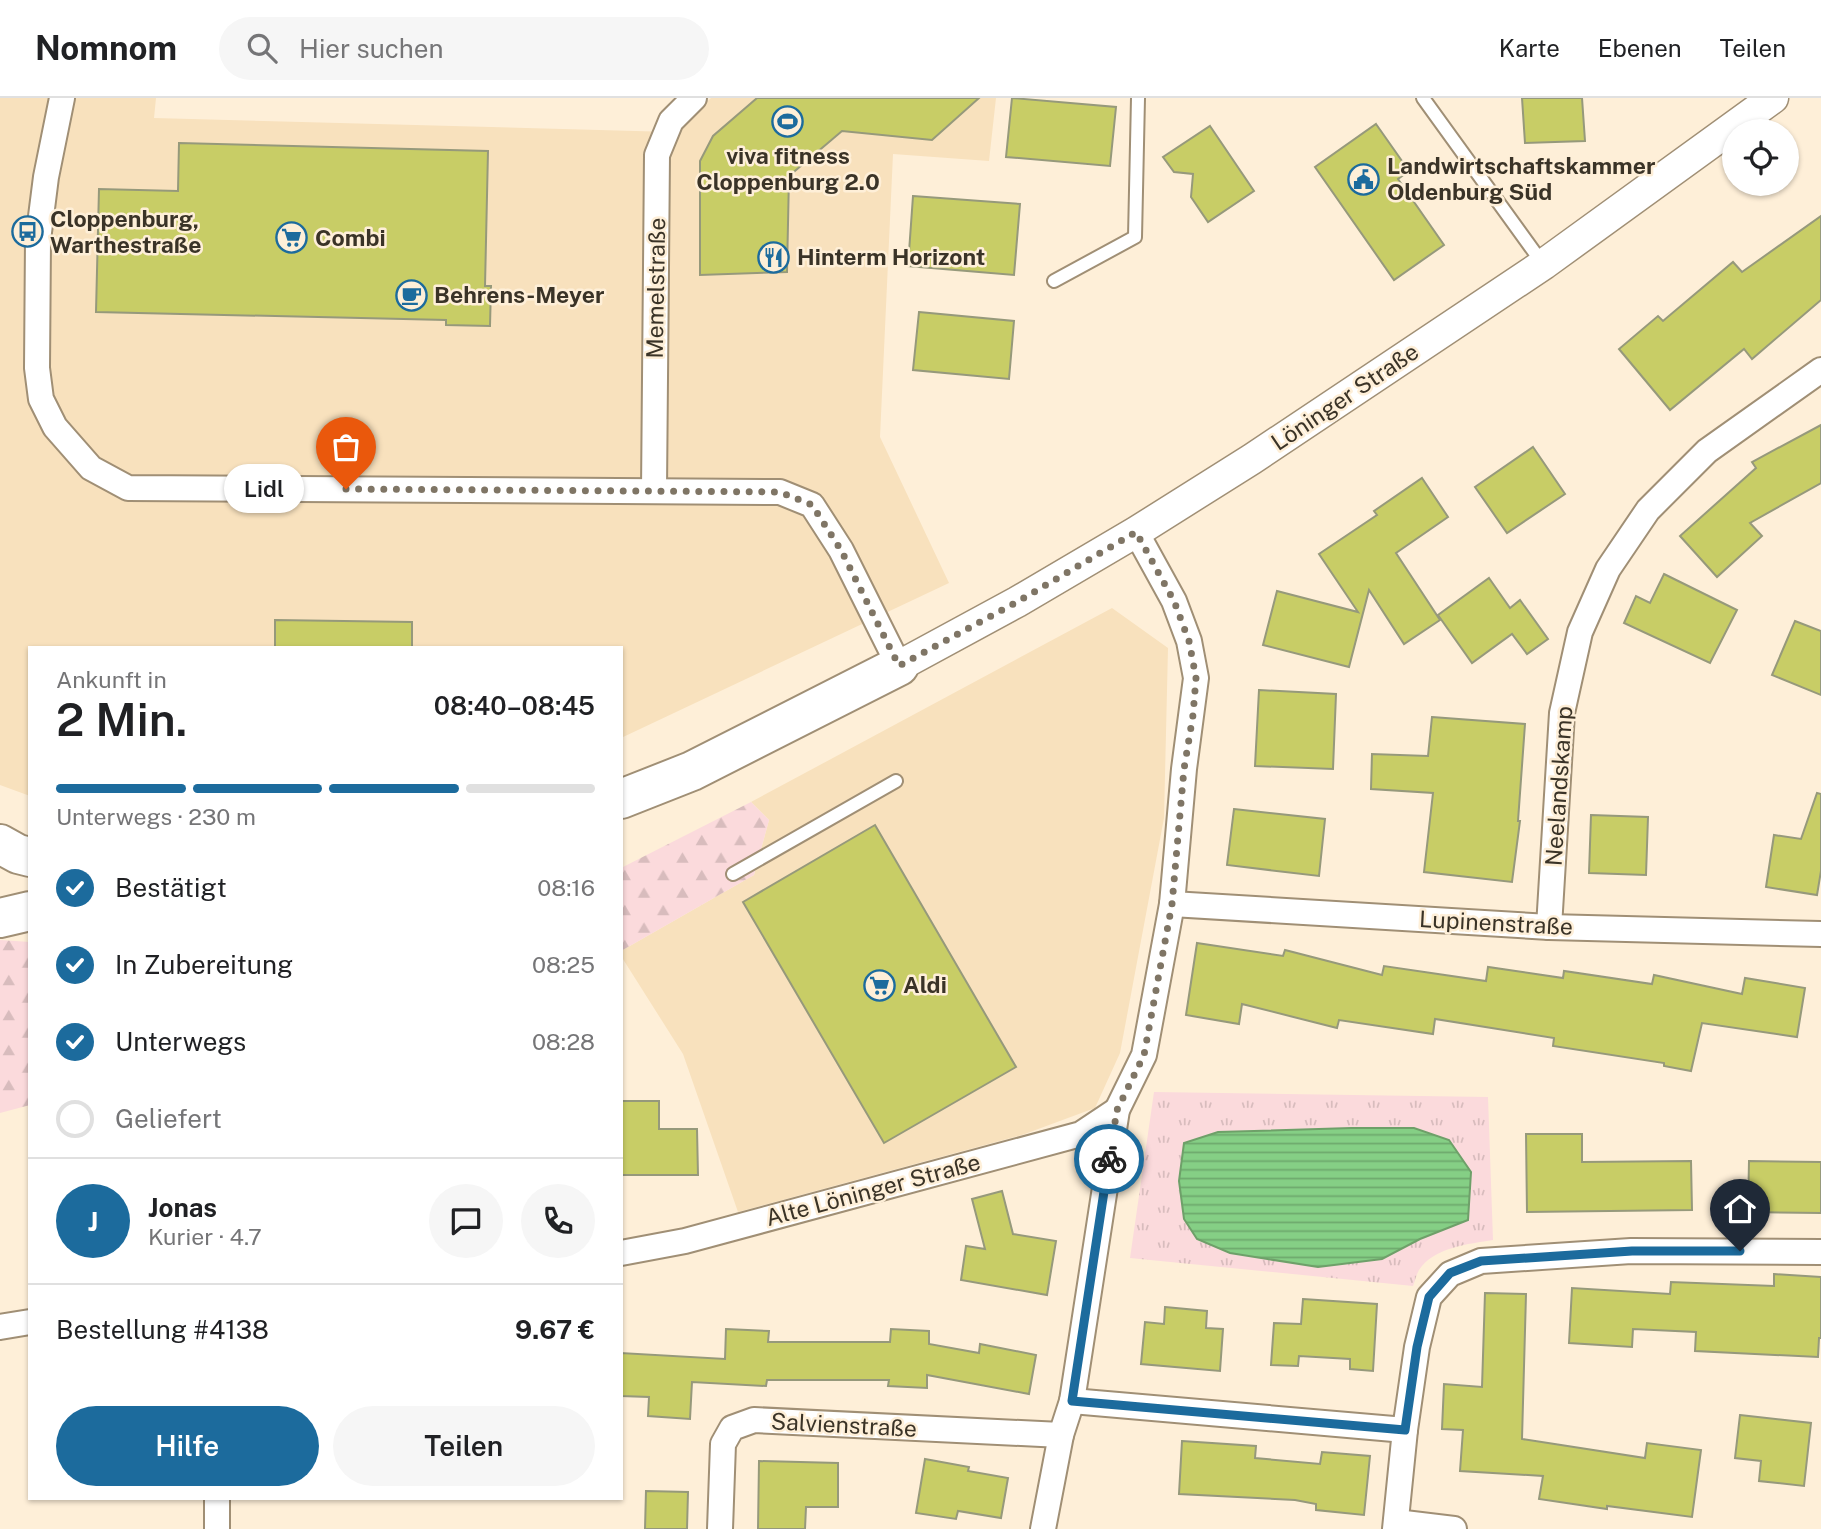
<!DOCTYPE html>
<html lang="de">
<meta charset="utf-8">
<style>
:root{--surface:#fff;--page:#f6f6f6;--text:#202124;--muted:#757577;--line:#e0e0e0;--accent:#1c6b9d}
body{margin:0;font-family:"Public Sans",sans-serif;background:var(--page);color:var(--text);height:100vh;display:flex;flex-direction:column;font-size:26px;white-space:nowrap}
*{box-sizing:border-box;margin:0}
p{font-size:23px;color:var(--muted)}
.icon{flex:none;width:38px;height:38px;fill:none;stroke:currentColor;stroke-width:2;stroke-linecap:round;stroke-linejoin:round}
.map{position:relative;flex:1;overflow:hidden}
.sheet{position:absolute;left:28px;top:548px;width:595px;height:854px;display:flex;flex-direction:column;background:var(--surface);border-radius:0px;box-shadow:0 2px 5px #0004}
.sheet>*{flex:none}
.controls{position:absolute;left:1722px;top:21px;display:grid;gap:14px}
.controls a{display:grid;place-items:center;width:77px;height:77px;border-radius:50%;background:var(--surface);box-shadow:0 2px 5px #0004;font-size:35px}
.pin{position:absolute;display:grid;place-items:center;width:60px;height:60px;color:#fff;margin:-72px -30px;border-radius:50% 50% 50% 0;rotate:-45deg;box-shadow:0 0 7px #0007}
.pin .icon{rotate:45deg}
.courier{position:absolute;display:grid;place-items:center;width:70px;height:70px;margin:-35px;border:5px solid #1c6b9d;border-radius:50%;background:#fff;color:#222;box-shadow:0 2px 9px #0007}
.bubble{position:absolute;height:49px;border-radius:24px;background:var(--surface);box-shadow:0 2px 5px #0004;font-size:23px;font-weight:600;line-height:49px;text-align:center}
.head em{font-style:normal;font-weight:600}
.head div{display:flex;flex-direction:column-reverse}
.head{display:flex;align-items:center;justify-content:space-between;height:119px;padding:0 28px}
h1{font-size:46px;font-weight:600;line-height:52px}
.bar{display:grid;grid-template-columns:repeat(4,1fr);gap:10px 7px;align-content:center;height:84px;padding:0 28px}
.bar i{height:9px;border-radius:5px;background:var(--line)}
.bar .current{background:var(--accent)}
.bar p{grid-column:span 4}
.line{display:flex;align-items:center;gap:18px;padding:0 28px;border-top:2px solid var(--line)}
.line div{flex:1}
.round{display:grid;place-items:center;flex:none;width:74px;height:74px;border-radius:37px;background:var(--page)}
ol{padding:0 28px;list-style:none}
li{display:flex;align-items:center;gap:21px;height:77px}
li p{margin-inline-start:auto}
li .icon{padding:7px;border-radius:50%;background:var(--accent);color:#fff;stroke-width:4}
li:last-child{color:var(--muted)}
li i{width:38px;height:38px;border:4px solid var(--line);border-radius:50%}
.primary-button{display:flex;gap:14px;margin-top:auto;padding:14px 28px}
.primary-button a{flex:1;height:80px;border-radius:42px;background:var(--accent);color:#fff;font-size:28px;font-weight:600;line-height:80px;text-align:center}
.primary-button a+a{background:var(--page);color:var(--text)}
header{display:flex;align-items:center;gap:42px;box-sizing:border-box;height:98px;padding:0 35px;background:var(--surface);border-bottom:2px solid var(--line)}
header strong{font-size:33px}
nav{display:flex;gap:38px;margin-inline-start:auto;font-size:24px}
.search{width:490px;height:63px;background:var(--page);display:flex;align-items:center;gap:18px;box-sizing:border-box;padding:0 24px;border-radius:38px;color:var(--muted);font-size:26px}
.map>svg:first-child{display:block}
.built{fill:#f8e1bd}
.forest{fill:url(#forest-firs)}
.park{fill:url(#park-tufts);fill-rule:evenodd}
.water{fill:url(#water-rules);stroke:#6ea069;stroke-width:2}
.building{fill:#c8cd66;stroke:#96997b;stroke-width:2}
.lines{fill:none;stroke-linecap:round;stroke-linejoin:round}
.service-casing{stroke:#a08f75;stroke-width:16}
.minor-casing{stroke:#a08f75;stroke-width:28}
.tertiary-casing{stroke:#a08f75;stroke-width:33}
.trunk-casing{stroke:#a08f75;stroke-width:42}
.service{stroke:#fff;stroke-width:12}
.minor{stroke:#fff;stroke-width:24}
.tertiary{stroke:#fff;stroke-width:30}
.trunk{stroke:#fff;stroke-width:38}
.done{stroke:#7f7565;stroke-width:7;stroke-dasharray:0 12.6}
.route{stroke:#1c6b9d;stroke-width:9}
.labels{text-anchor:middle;stroke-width:5;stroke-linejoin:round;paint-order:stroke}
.poi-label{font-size:23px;font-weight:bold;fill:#3a3327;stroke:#feefd8;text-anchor:start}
.street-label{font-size:23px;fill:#3a3327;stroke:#feefd8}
</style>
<header>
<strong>Nomnom</strong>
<div class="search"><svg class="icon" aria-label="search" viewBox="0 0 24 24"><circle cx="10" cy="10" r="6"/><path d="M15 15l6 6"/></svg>Hier suchen</div>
<nav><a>Karte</a><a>Ebenen</a><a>Teilen</a></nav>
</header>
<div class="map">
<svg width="1821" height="1431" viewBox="0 0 1821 1431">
<defs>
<pattern id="forest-firs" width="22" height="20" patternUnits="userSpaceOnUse" patternTransform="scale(1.75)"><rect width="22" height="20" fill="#fbdadc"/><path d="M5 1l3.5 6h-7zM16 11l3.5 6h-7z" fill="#d8bcbd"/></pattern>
<pattern id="park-tufts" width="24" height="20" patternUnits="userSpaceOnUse" patternTransform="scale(1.75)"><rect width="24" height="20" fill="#fbdadc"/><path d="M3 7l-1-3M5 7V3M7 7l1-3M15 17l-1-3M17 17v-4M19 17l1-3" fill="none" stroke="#d8bcbd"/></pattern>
<pattern id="water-rules" width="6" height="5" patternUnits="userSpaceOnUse" patternTransform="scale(1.75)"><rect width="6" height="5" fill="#85cf85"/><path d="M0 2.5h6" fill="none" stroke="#6ea96d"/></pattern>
</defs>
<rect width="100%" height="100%" fill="#feefd8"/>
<g class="built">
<polygon points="0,0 156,0 154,20 672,34 711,0 996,0 989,63 893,56 880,339 949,485 621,640 621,550 30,550 30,698 0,687"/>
<polygon points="1112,510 1168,550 1164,720 1120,955 1095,1010 1022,1037 738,1114 683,956 621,858 621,853 754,777 769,722 751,704"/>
</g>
<g class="forest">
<polygon points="751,704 769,722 754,777 621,853 621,770"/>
<polygon points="0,842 30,844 30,1007 0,1015"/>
</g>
<path class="park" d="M1154,994L1488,999L1493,1142C1469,1146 1434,1149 1419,1172C1416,1177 1415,1183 1413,1188L1130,1160ZM1351,1030H1414L1420,1141L1382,1161L1318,1169L1231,1155L1197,1141L1184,1045L1218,1034Z"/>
<polygon class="water" points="1351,1030 1414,1030 1449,1042 1471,1074 1468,1122 1420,1141 1382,1161 1318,1169 1230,1155 1197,1141 1184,1121 1179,1083 1184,1045 1218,1034"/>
<g class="building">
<polygon points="757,0 979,0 932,42 842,33 789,78 787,174 700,177 700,63 713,38"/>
<polygon points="1012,0 1116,9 1110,68 1006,59"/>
<polygon points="1522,0 1582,0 1585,43 1525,45"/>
<polygon points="1376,26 1409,73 1398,81 1444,147 1394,182 1315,69"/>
<polygon points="1210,28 1254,93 1208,124 1191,99 1193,76 1174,74 1163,59"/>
<polygon points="179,45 488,53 485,188 491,188 490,228 446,227 446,222 96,214 99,91 178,93"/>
<polygon points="913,98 1020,106 1014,177 908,168"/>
<polygon points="1821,118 1821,202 1752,261 1744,251 1670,312 1619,251 1658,218 1663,223 1733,164 1742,174"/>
<polygon points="919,214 1014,223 1009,281 913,272"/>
<polygon points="1821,327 1821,385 1750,425 1762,438 1717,479 1680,438 1756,370 1752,364"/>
<polygon points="1533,349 1565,396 1507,435 1475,389"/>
<polygon points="1422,380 1448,419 1396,455 1440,522 1404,546 1369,492 1349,569 1263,547 1277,493 1358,514 1319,456 1377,417 1374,413"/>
<polygon points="1664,476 1737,512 1710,565 1624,525 1636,498 1650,505"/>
<polygon points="1489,480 1510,510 1520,502 1548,541 1527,556 1512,536 1472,565 1438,517"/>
<polygon points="275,522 412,524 412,550 275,550"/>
<polygon points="1795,523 1821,533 1821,597 1772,577"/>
<polygon points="1259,592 1336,596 1333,671 1255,668"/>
<polygon points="1432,619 1525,626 1518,723 1520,723 1512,784 1424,774 1433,695 1371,691 1372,656 1428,658"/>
<polygon points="1817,695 1821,696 1821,773 1817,797 1766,789 1774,737 1801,741"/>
<polygon points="1234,711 1325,721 1319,778 1227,767"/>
<polygon points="1591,717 1648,719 1646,777 1589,775"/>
<polygon points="875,727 1016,969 884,1045 743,804"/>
<polygon points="1197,845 1283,858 1285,852 1382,877 1384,868 1486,883 1488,869 1563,880 1564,873 1652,886 1654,877 1742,896 1745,880 1805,890 1797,939 1702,925 1691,973 1664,968 1664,965 1553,948 1554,940 1435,921 1433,936 1339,922 1337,930 1242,906 1239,926 1186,917"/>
<polygon points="621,1003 659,1003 659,1031 697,1031 698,1077 621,1077"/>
<polygon points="1526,1036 1582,1036 1582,1064 1691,1063 1692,1112 1527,1114"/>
<polygon points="1749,1063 1821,1064 1821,1115 1748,1114"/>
<polygon points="1002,1093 1013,1136 1056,1143 1047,1197 961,1182 966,1148 985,1151 972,1101"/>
<polygon points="1774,1176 1821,1179 1821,1240 1819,1240 1818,1259 1695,1253 1696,1234 1633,1231 1632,1249 1569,1245 1572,1190 1670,1196 1671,1184 1774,1188"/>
<polygon points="1485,1195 1526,1196 1522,1341 1645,1360 1647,1345 1701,1352 1692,1419 1607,1408 1607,1411 1539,1401 1543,1378 1460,1373 1463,1332 1442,1331 1444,1286 1482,1289"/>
<polygon points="1303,1201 1377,1206 1373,1273 1350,1271 1350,1261 1299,1258 1298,1268 1271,1267 1274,1225 1301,1226"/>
<polygon points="1165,1209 1207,1213 1206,1230 1223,1231 1220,1273 1141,1266 1145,1224 1164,1226"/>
<polygon points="726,1231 769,1233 768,1244 890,1244 891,1231 929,1233 929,1246 979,1255 980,1246 1036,1257 1029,1296 927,1277 927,1290 888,1288 889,1282 767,1282 766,1288 692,1284 690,1321 648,1318 649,1299 621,1298 621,1255 725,1261"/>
<polygon points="1740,1317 1811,1325 1804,1388 1759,1383 1761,1363 1735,1360"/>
<polygon points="1182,1343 1256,1348 1255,1360 1320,1366 1322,1354 1370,1358 1364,1417 1316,1412 1316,1406 1295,1402 1179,1396"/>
<polygon points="925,1361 969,1369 968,1373 1008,1380 1001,1420 958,1413 956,1421 916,1415"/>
<polygon points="759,1363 838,1365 838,1409 806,1409 805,1431 758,1431"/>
<polygon points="646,1393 688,1394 687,1431 645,1431"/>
</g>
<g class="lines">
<defs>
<g id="service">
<polyline points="1423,0 1543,166"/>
<polyline points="1054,183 1135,139 1138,0"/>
<polyline points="733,776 896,683"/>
</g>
<g id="minor">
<polyline points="62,0 46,79 38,142 37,270 41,301 55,329 91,370 128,390 780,394 812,407 841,452 899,568"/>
<polyline points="654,392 657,57 671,23 694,0"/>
<polyline points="1172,806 1549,829 1821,836"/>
<polyline points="1549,829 1562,615 1580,534 1608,471 1648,412 1707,353 1821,272"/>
<polyline points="621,1155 685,1143 1081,1036 1117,1012"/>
<polyline points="0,1229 30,1224"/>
<polyline points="1072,1303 1405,1332 1417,1249 1429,1199 1450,1176 1481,1163 1631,1153 1821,1154"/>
<polyline points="1396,1424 1454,1431"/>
<polyline points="217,1431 217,1400"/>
<polyline points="720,1431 723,1346 732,1330 754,1322 1061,1337"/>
<polyline points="1043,1431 1061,1337 1072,1303 1117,1012 1144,957 1172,806 1184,671 1196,580 1189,543 1174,503 1136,434"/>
<polyline points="1395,1431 1405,1332"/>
</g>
<polyline id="tertiary" points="899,568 1017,504 1136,434 1252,361 1544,166 1773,0"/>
<g id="trunk">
<polyline points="621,701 692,673 899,568"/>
<polyline points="0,746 18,756 30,759"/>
<polyline points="0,820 30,813"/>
</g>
</defs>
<use href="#service" class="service-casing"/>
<use href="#minor" class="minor-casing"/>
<use href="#tertiary" class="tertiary-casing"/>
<use href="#trunk" class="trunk-casing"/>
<use href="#service" class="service"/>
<use href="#minor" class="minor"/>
<use href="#tertiary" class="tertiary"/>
<use href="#trunk" class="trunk"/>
</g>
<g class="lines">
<polyline class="done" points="346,391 780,394 812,407 841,452 899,568 1017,504 1136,434 1174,503 1189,543 1196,580 1193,617 1184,671 1172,806 1144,957 1117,1012 1109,1061"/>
<polyline class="route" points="1109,1061 1072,1303 1405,1332 1417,1249 1429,1199 1450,1175 1481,1163 1632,1153 1740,1153"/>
</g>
<defs>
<symbol id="stadium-ring" viewBox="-11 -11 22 22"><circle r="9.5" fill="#feefd8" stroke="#1c6b9d" stroke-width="1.5"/><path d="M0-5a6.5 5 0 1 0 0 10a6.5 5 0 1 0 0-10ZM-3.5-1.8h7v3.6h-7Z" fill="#1c6b9d"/></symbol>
<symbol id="civic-ring" viewBox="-11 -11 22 22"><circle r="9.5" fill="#feefd8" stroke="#1c6b9d" stroke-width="1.5"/><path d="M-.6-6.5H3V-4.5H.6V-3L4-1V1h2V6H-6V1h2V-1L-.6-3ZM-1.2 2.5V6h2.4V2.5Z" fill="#1c6b9d"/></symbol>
<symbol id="bus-ring" viewBox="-11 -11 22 22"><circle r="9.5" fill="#feefd8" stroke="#1c6b9d" stroke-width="1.5"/><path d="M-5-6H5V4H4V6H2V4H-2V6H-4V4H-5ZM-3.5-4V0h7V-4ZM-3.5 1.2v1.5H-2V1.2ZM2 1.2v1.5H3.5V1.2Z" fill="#1c6b9d"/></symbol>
<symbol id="supermarket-ring" viewBox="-11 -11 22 22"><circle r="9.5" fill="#feefd8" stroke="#1c6b9d" stroke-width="1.5"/><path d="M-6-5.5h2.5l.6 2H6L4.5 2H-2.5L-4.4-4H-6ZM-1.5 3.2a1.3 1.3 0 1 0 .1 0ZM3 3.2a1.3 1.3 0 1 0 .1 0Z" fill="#1c6b9d"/></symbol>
<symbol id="restaurant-ring" viewBox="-11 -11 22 22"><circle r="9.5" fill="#feefd8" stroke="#1c6b9d" stroke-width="1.5"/><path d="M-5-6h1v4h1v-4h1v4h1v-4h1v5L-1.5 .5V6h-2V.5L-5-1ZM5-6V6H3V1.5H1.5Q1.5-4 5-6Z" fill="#1c6b9d"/></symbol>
<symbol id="cafe-ring" viewBox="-11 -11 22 22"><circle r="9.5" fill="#feefd8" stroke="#1c6b9d" stroke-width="1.5"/><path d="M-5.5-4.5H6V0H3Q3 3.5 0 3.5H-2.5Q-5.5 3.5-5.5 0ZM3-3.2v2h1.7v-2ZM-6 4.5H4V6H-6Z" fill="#1c6b9d"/></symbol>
</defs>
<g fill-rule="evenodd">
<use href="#stadium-ring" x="770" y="6" width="35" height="35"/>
<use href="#civic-ring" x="1346" y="64" width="35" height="35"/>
<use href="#bus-ring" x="10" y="116" width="35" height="35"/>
<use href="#supermarket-ring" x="274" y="122" width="35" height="35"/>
<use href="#restaurant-ring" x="756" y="142" width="35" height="35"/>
<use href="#cafe-ring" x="394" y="180" width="35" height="35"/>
<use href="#supermarket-ring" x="862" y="870" width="35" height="35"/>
</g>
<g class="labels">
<g class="poi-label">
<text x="788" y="66" text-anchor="middle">viva fitness<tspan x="788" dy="26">Cloppenburg 2.0</tspan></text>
<text x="1387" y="76">Landwirtschaftskammer<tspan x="1387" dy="26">Oldenburg Süd</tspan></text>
<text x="50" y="129">Cloppenburg,<tspan x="50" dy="26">Warthestraße</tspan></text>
<text x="315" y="148">Combi</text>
<text x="797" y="167">Hinterm Horizont</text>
<text x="434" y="205">Behrens-Meyer</text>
<text x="903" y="895">Aldi</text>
</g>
<g class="street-label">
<text transform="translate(656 190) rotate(-89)" y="8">Memelstraße</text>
<text transform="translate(1345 299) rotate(-34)" y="8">Löninger Straße</text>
<text transform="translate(1559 688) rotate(-86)" y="8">Neelandskamp</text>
<text transform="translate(1496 825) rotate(3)" y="8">Lupinenstraße</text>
<text transform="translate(873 1092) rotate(-15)" y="8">Alte Löninger Straße</text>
<text transform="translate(844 1327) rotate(3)" y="8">Salvienstraße</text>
</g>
</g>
</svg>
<div class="controls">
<a><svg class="icon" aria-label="locate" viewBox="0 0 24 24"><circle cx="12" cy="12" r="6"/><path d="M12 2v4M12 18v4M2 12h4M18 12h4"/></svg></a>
</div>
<div class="pin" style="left:346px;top:391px;background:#ea580c"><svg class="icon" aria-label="bag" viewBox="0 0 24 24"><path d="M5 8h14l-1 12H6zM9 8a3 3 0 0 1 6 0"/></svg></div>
<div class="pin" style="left:1740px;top:1153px;background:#1f2937"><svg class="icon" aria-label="home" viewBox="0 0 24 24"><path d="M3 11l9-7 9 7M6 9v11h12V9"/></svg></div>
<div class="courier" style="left:1109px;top:1061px"><svg class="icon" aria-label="bike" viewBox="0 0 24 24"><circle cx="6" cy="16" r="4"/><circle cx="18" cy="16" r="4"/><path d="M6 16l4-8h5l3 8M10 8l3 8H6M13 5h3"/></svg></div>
<div class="bubble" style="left:224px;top:366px;width:80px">Lidl</div>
<section class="sheet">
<div class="head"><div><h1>2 Min.</h1><p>Ankunft in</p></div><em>08:40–08:45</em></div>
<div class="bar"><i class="current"></i><i class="current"></i><i class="current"></i><i></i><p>Unterwegs · 230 m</p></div>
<ol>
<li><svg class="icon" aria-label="check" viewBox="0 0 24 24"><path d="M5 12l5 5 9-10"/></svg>Bestätigt<p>08:16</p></li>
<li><svg class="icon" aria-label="check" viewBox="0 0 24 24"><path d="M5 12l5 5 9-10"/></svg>In Zubereitung<p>08:25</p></li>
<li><svg class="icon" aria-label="check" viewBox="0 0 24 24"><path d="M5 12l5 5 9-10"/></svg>Unterwegs<p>08:28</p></li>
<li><i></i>Geliefert</li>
</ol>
<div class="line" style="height:126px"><b class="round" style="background:var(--accent);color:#fff">J</b><div><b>Jonas</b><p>Kurier · 4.7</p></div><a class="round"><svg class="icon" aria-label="chat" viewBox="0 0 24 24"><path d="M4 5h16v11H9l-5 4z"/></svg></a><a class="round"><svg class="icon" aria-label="phone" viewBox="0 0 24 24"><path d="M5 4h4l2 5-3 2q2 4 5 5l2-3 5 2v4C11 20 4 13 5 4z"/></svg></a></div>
<div class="line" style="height:91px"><div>Bestellung #4138</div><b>9.67 €</b></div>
<div class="primary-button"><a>Hilfe</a><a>Teilen</a></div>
</section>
</div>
